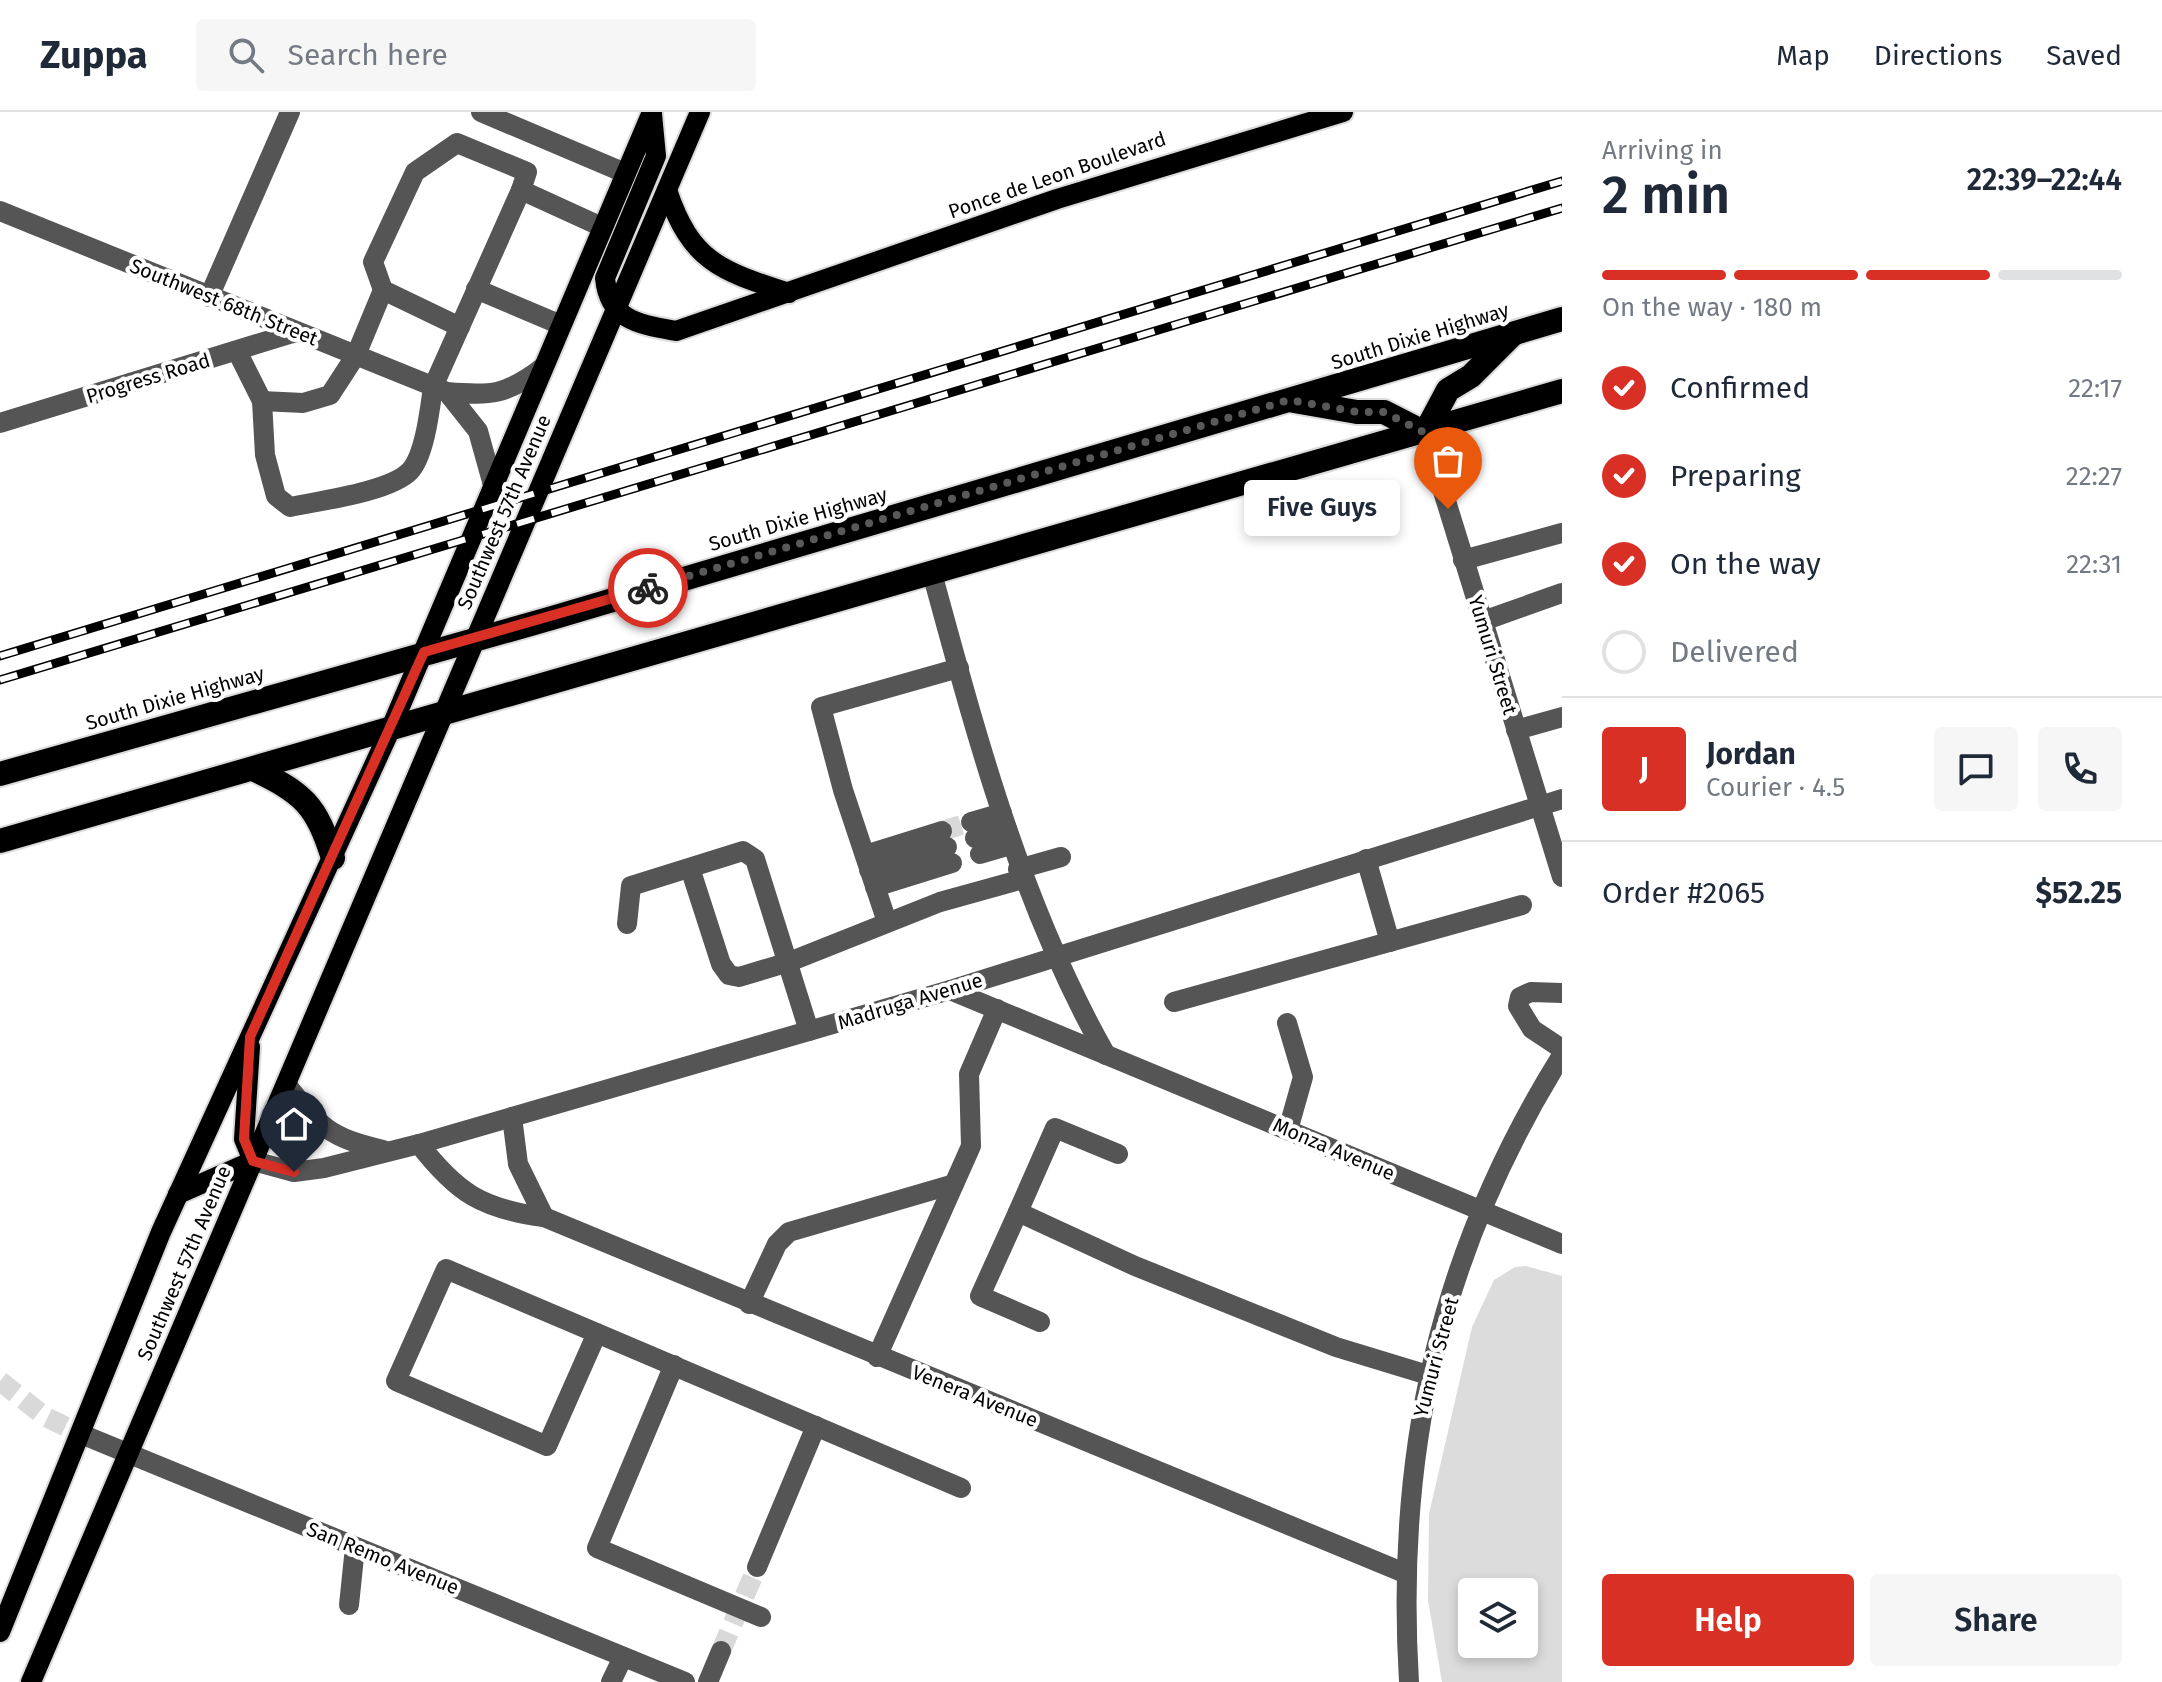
<!DOCTYPE html>
<meta charset="utf-8">
<style>
:root{--surface:#fff;--page:#f6f6f7;--text:#1f2937;--muted:#747a83;--line:#e0e1e3;--accent:#d93025}
body{margin:0;font-family:"Fira Sans",sans-serif;background:var(--page);color:var(--text);height:100vh;display:flex;flex-direction:column;font-size:30px;white-space:nowrap}
*{box-sizing:border-box;margin:0}
p{font-size:26px;color:var(--muted)}
.icon{flex:none;width:44px;height:44px;fill:none;stroke:currentColor;stroke-width:2;stroke-linecap:round;stroke-linejoin:round}
.map{position:relative;flex:1;overflow:hidden}
.side{display:flex;flex-direction:column;background:var(--surface);width:600px}
.side>*{flex:none}
.controls{position:absolute;left:1458px;top:1466px;display:grid;gap:16px}
.controls a{display:grid;place-items:center;width:80px;height:80px;border-radius:8px;background:var(--surface);box-shadow:0 4px 12px #0003;font-size:40px}
.pin{position:absolute;display:grid;place-items:center;width:68px;height:68px;color:#fff;margin:-82px -34px;border-radius:50% 50% 50% 0;rotate:-45deg;box-shadow:0 0 8px #0007}
.pin .icon{rotate:45deg}
.courier{position:absolute;display:grid;place-items:center;width:80px;height:80px;margin:-40px;border:6px solid #d93025;border-radius:50%;background:#fff;color:#222;box-shadow:0 2px 10px #0007}
.bubble{position:absolute;height:56px;border-radius:8px;background:var(--surface);box-shadow:0 4px 12px #0003;font-size:26px;font-weight:600;line-height:56px;text-align:center}
.overview em{font-style:normal;font-weight:600}
.overview div{display:flex;flex-direction:column-reverse}
.overview{display:flex;align-items:center;justify-content:space-between;height:136px;padding:0 40px}
h1{font-size:52px;font-weight:600;line-height:60px}
.bar{display:grid;grid-template-columns:repeat(4,1fr);gap:12px 8px;align-content:center;height:96px;padding:0 40px}
.bar i{height:10px;border-radius:6px;background:var(--line)}
.bar .selected{background:var(--accent)}
.bar p{grid-column:span 4}
.line{display:flex;align-items:center;gap:20px;padding:0 40px;border-top:2px solid var(--line)}
.line div{flex:1}
.round{display:grid;place-items:center;flex:none;width:84px;height:84px;border-radius:8px;background:var(--page)}
ol{padding:0 40px;list-style:none}
li{display:flex;align-items:center;gap:24px;height:88px}
li p{margin-inline-start:auto}
li .icon{padding:8px;border-radius:50%;background:var(--accent);color:#fff;stroke-width:4}
li:last-child{color:var(--muted)}
li i{width:44px;height:44px;border:4px solid var(--line);border-radius:50%}
.button{display:flex;gap:16px;margin-top:auto;padding:16px 40px}
.button a{flex:1;height:92px;border-radius:8px;background:var(--accent);color:#fff;font-size:32px;font-weight:600;line-height:92px;text-align:center}
.button a+a{background:var(--page);color:var(--text)}
header{display:flex;align-items:center;gap:48px;box-sizing:border-box;height:112px;padding:0 40px;background:var(--surface);border-bottom:2px solid var(--line)}
header strong{font-size:38px}
nav{display:flex;gap:44px;margin-inline-start:auto;font-size:28px}
.search{width:560px;height:72px;background:var(--page);display:flex;align-items:center;gap:20px;box-sizing:border-box;padding:0 28px;border-radius:8px;color:var(--muted);font-size:30px}
main{display:flex;flex:1;min-height:0}
.map>svg:first-child{display:block}
.green{fill:#dcdcdc;fill-rule:evenodd}
.lines{fill:none;stroke-linecap:round;stroke-linejoin:round}
.minor-tunnel{stroke:#d9d9d9;stroke-width:20;stroke-dasharray:20 10;stroke-linecap:butt}
.major-casing{stroke:#dbdbdb;stroke-width:24}
.highway-casing{stroke:#dbdbdb;stroke-width:28}
.minor{stroke:#555;stroke-width:20}
.major{stroke:#000;stroke-width:20}
.highway{stroke:#000;stroke-width:24}
.rail-casing{stroke:#000;stroke-width:9}
.rail{stroke:#fff;stroke-width:6;stroke-dasharray:18;stroke-linecap:butt}
.minor-bridge{stroke:#555;stroke-width:20}
.done{stroke:#595959;stroke-width:8;stroke-dasharray:0 14.4}
.route{stroke:#d93025;stroke-width:10}
.labels{text-anchor:middle;stroke-width:8;stroke-linejoin:round;paint-order:stroke}
.street-label{font-size:20px;fill:#000;stroke:#fff}
</style>
<header>
<strong>Zuppa</strong>
<div class="search"><svg class="icon" aria-label="search" viewBox="0 0 24 24"><circle cx="10" cy="10" r="6"/><path d="M15 15l6 6"/></svg>Search here</div>
<nav><a>Map</a><a>Directions</a><a>Saved</a></nav>
</header>
<main>
<div class="map">
<svg width="1562" height="1570" viewBox="0 0 1562 1570">
<rect width="100%" height="100%" fill="#fff"/>
<path class="green" d="M1526,1154L1562,1164V1570H1442L1428,1488L1429,1402L1472,1215L1494,1168L1515,1155ZM1472,1480H1524V1532H1472Z"/>
<g class="lines">
<g class="minor-tunnel">
<polyline points="942,719 971,710"/>
<polyline points="0,1269 44,1304 81,1322"/>
<polyline points="721,1539 757,1455"/>
</g>
<defs>
<g id="major">
<path d="M652,2L656,44L605,166C609,208 638,212 676,219L1057,87L1343,0"/>
<path d="M667,78C691,150 721,159 789,181"/>
<polyline points="250,935 244,1027 253,1049"/>
<polyline points="178,1082 253,1049"/>
<polyline points="0,1520 161,1120 391,616 652,0"/>
<polyline points="31,1570 700,0"/>
</g>
<g id="highway">
<polyline points="1294,289 1357,300 1384,300 1425,321"/>
<polyline points="1425,321 1448,278 1471,264 1512,223"/>
<path d="M253,657C303,681 316,692 333,746"/>
<polyline points="0,662 552,506 1562,207"/>
<polyline points="0,729 1562,279"/>
</g>
</defs>
<use href="#major" class="major-casing"/>
<use href="#highway" class="highway-casing"/>
<g class="minor">
<polyline points="481,0 625,61"/>
<path d="M0,99L447,280C492,284 506,283 542,256"/>
<polyline points="476,177 561,213"/>
<polyline points="209,185 290,0"/>
<polyline points="460,215 383,178 373,150 415,60 457,31 527,60 521,78"/>
<path d="M237,239L262,289L265,343L276,384L290,395C318,389 390,380 410,359C425,343 430,296 433,275L521,78L602,115"/>
<polyline points="447,280 478,319 493,373"/>
<polyline points="262,289 303,291 330,283 356,243 383,178"/>
<polyline points="0,311 296,220"/>
<polyline points="1425,321 1562,765"/>
<polyline points="1463,448 1562,421"/>
<path d="M932,461C977,626 1021,793 1106,943"/>
<polyline points="1483,509 1562,481"/>
<polyline points="1516,618 1562,605"/>
<polyline points="971,710 1002,701"/>
<polyline points="975,726 1007,717"/>
<polyline points="980,742 1011,733"/>
<polyline points="865,743 942,719"/>
<polyline points="1366,747 1390,830"/>
<polyline points="690,756 721,852 729,863 739,865 789,850 940,790 1023,767"/>
<polyline points="1018,757 1061,745"/>
<polyline points="869,758 947,735"/>
<polyline points="875,775 952,751"/>
<polyline points="887,810 843,678 821,595 959,556"/>
<polyline points="627,812 631,774 743,739 755,747 809,919"/>
<polyline points="950,878 1562,1132"/>
<polyline points="1562,881 1531,880 1520,885 1518,894 1532,917 1562,937"/>
<polyline points="1174,890 1522,793"/>
<polyline points="1287,911 1303,965 1288,1018"/>
<path d="M286,972C321,1016 328,1025 383,1038"/>
<polyline points="512,1005 518,1052 544,1105"/>
<path d="M419,1032C457,1081 482,1097 544,1105L1407,1462"/>
<polyline points="1118,1042 1055,1016 1018,1100 1135,1154 1336,1235 1428,1263"/>
<polyline points="253,1049 294,1060 324,1056 419,1032 950,878 1562,687"/>
<polyline points="1018,1100 980,1184 1040,1210"/>
<polyline points="749,1192 777,1132 789,1120 954,1072"/>
<polyline points="597,1221 547,1334 396,1269 446,1157 961,1376"/>
<polyline points="877,1245 971,1034 969,962 997,897"/>
<polyline points="81,1322 685,1570"/>
<polyline points="757,1455 816,1314"/>
<polyline points="349,1493 355,1435"/>
<polyline points="611,1570 623,1545"/>
<polyline points="708,1570 721,1539"/>
<path d="M1409,1570C1395,1340 1439,1140 1562,943"/>
</g>
<use href="#major" class="major"/>
<use href="#highway" class="highway"/>
<defs>
<g id="rail">
<polyline points="0,544 1562,69"/>
<polyline points="0,568 1562,96"/>
</g>
</defs>
<use href="#rail" class="rail-casing"/>
<use href="#rail" class="rail"/>
<polyline class="minor-bridge" points="674,1253 597,1436 761,1505"/>
</g>
<g class="lines">
<polyline class="done" points="648,476 1289,288 1357,300 1384,300 1425,321 1448,397"/>
<polyline class="route" points="294,1060 253,1049 244,1027 250,925 424,540 648,476"/>
</g>
<g class="labels">
<g class="street-label">
<text transform="translate(1057 63) rotate(-19)" y="7">Ponce de Leon Boulevard</text>
<text transform="translate(224 190) rotate(22)" y="7">Southwest 68th Street</text>
<text transform="translate(1420 224) rotate(-17)" y="7">South Dixie Highway</text>
<text transform="translate(148 266) rotate(-17)" y="7">Progress Road</text>
<text transform="translate(504 400) rotate(-67)" y="7">Southwest 57th Avenue</text>
<text transform="translate(798 407) rotate(-16)" y="7">South Dixie Highway</text>
<text transform="translate(1493 543) rotate(73)" y="7">Yumuri Street</text>
<text transform="translate(175 586) rotate(-16)" y="7">South Dixie Highway</text>
<text transform="translate(910 889) rotate(-17)" y="7">Madruga Avenue</text>
<text transform="translate(1334 1037) rotate(23)" y="7">Monza Avenue</text>
<text transform="translate(184 1151) rotate(-67)" y="7">Southwest 57th Avenue</text>
<text transform="translate(1436 1245) rotate(-75)" y="7">Yumuri Street</text>
<text transform="translate(975 1284) rotate(22)" y="7">Venera Avenue</text>
<text transform="translate(383 1446) rotate(22)" y="7">San Remo Avenue</text>
</g>
</g>
</svg>
<div class="controls">
<a><svg class="icon" aria-label="layers" viewBox="0 0 24 24"><path d="M12 4l9 5-9 5-9-5zM3 14l9 5 9-5"/></svg></a>
</div>
<div class="pin" style="left:1448px;top:397px;background:#ea580c"><svg class="icon" aria-label="bag" viewBox="0 0 24 24"><path d="M5 8h14l-1 12H6zM9 8a3 3 0 0 1 6 0"/></svg></div>
<div class="pin" style="left:294px;top:1060px;background:#1f2937"><svg class="icon" aria-label="home" viewBox="0 0 24 24"><path d="M3 11l9-7 9 7M6 9v11h12V9"/></svg></div>
<div class="courier" style="left:648px;top:476px"><svg class="icon" aria-label="bike" viewBox="0 0 24 24"><circle cx="6" cy="16" r="4"/><circle cx="18" cy="16" r="4"/><path d="M6 16l4-8h5l3 8M10 8l3 8H6M13 5h3"/></svg></div>
<div class="bubble" style="left:1244px;top:368px;width:156px">Five Guys</div>
</div>
<section class="side">
<div class="overview"><div><h1>2 min</h1><p>Arriving in</p></div><em>22:39–22:44</em></div>
<div class="bar"><i class="selected"></i><i class="selected"></i><i class="selected"></i><i></i><p>On the way · 180 m</p></div>
<ol>
<li><svg class="icon" aria-label="check" viewBox="0 0 24 24"><path d="M5 12l5 5 9-10"/></svg>Confirmed<p>22:17</p></li>
<li><svg class="icon" aria-label="check" viewBox="0 0 24 24"><path d="M5 12l5 5 9-10"/></svg>Preparing<p>22:27</p></li>
<li><svg class="icon" aria-label="check" viewBox="0 0 24 24"><path d="M5 12l5 5 9-10"/></svg>On the way<p>22:31</p></li>
<li><i></i>Delivered</li>
</ol>
<div class="line" style="height:144px"><b class="round" style="background:var(--accent);color:#fff">J</b><div><b>Jordan</b><p>Courier · 4.5</p></div><a class="round"><svg class="icon" aria-label="chat" viewBox="0 0 24 24"><path d="M4 5h16v11H9l-5 4z"/></svg></a><a class="round"><svg class="icon" aria-label="phone" viewBox="0 0 24 24"><path d="M5 4h4l2 5-3 2q2 4 5 5l2-3 5 2v4C11 20 4 13 5 4z"/></svg></a></div>
<div class="line" style="height:104px"><div>Order #2065</div><b>$52.25</b></div>
<div class="button"><a>Help</a><a>Share</a></div>
</section>
</main>
